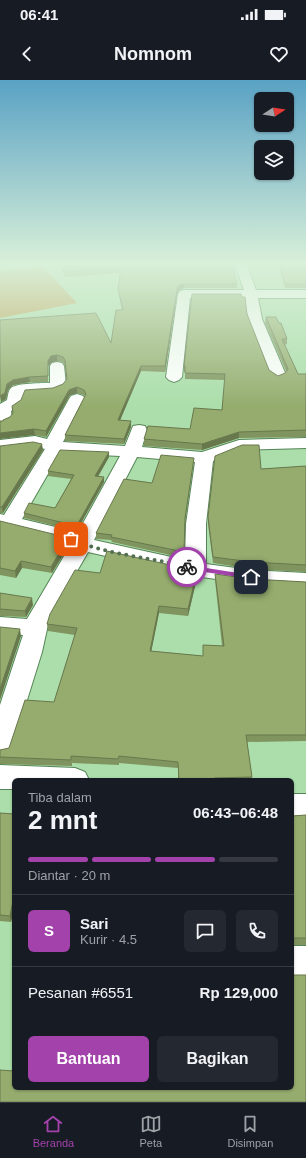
<!DOCTYPE html>
<html lang="id">
<meta charset="utf-8">
<style>
:root{--surface:#171b24;--page:#242831;--text:#f1f3f6;--muted:#9ea1a6;--line:#363941;--accent:#a242aa}
body{margin:0;font-family:Helvetica,sans-serif;background:var(--page);color:var(--text);height:100vh;display:flex;flex-direction:column;font-size:15px;white-space:nowrap}
*{box-sizing:border-box;margin:0}
p{font-size:13px;color:var(--muted)}
.icon{flex:none;width:22px;height:22px;fill:none;stroke:currentColor;stroke-width:2;stroke-linecap:round;stroke-linejoin:round}
.map{position:relative;flex:1;overflow:hidden}
.details{position:absolute;left:12px;top:698px;width:282px;height:312px;display:flex;flex-direction:column;background:var(--surface);border-radius:6px;box-shadow:0 1px 3px #0004}
.details>*{flex:none}
.needle{width:26px;rotate:78deg}
.controls{position:absolute;left:254px;top:12px;display:grid;gap:8px}
.controls a{display:grid;place-items:center;width:40px;height:40px;border-radius:6px;background:var(--surface);box-shadow:0 1px 3px #0004;font-size:20px}
.pin{position:absolute;display:grid;place-items:center;width:34px;height:34px;color:#fff;margin:-17px;border-radius:8px;box-shadow:0 2px 6px #0006}
.courier{position:absolute;display:grid;place-items:center;width:40px;height:40px;margin:-20px;border:3px solid #a242aa;border-radius:50%;background:#fff;color:#222;box-shadow:0 1px 5px #0007}
.summary em{font-style:normal;font-weight:600}
.summary div{display:flex;flex-direction:column-reverse}
.summary{display:flex;align-items:center;justify-content:space-between;height:68px;padding:0 16px}
h1{font-size:26px;font-weight:600;line-height:30px}
.bar{display:grid;grid-template-columns:repeat(4,1fr);gap:6px 4px;align-content:center;height:48px;padding:0 16px}
.bar i{height:5px;border-radius:3px;background:var(--line)}
.bar .selected{background:var(--accent)}
.bar p{grid-column:span 4}
.line{display:flex;align-items:center;gap:10px;padding:0 16px;border-top:1px solid var(--line)}
.line div{flex:1}
.round{display:grid;place-items:center;flex:none;width:42px;height:42px;border-radius:6px;background:var(--page)}
.button{display:flex;gap:8px;margin-top:auto;padding:8px 16px}
.button a{flex:1;height:46px;border-radius:6px;background:var(--accent);color:#fff;font-size:16px;font-weight:600;line-height:46px;text-align:center}
.button a+a{background:var(--page);color:var(--text)}
.status{display:flex;justify-content:space-between;align-items:center;height:28px;padding:0 20px;background:var(--surface);direction:ltr}
.status svg{height:11px;fill:currentColor}
header{display:flex;justify-content:space-between;align-items:center;height:52px;padding:0 16px;background:var(--surface);font-size:18px;font-weight:600}
.menu{display:flex;justify-content:space-around;align-items:center;height:56px;border-top:1px solid var(--line);background:var(--surface);font-size:11px;color:var(--muted)}
.menu a{display:grid;justify-items:center;gap:2px}
.menu .selected{color:var(--accent)}
.map>svg:first-child{display:block}
.green{fill:#c09c4e}
.lines{fill:none;stroke-linecap:round;stroke-linejoin:round}
.minor-casing{stroke:#558556;stroke-width:2}
.minor{fill:#fff;fill-rule:evenodd}
.wall{fill:#80945f}
.shaded-wall{fill:#68784d}
.building{fill:#95ac6e;stroke:#68784d}
.route{fill:#a242aa}
.done{stroke:#537152;stroke-width:4;stroke-dasharray:0 7.2}
</style>
<div class="status"><b>06:41</b><svg viewBox="0 0 49 12"><path d="M0 12V9h3v3zM5 12V6h3v6zM10 12V3h3v9zM15 12V0h3v12zM26 1h20v11H26zM47 4h2v5h-2z"/></svg></div>
<header><svg class="icon" aria-label="back" viewBox="0 0 24 24"><path d="M15 5l-7 7 7 7"/></svg>Nomnom<svg class="icon" aria-label="heart" viewBox="0 0 24 24"><path d="M12 20l-8-8c-3-5 5-10 8-4 3-6 11-1 8 4z"/></svg></header>
<div class="map">
<svg width="306" height="1022" viewBox="0 0 306 1022">
<rect width="100%" height="100%" fill="#abdeaa"/>
<polygon class="green" points="43,187 77,223 0,238 0,191"/>
<g class="lines">
<defs>
<g id="minor">
<polygon points="235,185 247,185 256,210 306,210 306,218 258,218 262,239 286,295 283,298 278,300 273,298 270,295 248,239 245,218 190,218 182,297 179,300 174,302 169,300 166,297 178,214 180,211 184,210 244,210"/>
<path d="M57,282L62,283L64,286L66,305L63,308L53,312L24,314C24,323 19,328 11,331L12,339L10,342L0,345V324L7,320C8,316 8,311 11,308C17,303 42,303 50,303V286L52,283Z"/>
<path d="M77,314L83,316L85,319L63,362L125,366L133,346L139,345L145,346L147,350L142,367L202,372L239,360L306,358V368L241,370L213,381L206,444V484L251,490L306,493V507L251,504L195,496L88,472L49,540L42,572L13,665L10,673L0,676V625L23,555L0,553V537L27,539L70,466L54,459L0,446V434L4,435L45,369L34,366L0,370V360L35,356L47,359L69,319L71,316ZM60,373L120,376L77,454L68,450L22,439ZM137,377L195,382L186,444L185,480L94,460Z"/>
<polygon points="0,685 75,688 85,692 89,700 14,700 14,709 0,709"/>
<rect x="292" y="714" width="14" height="26"/>
<rect x="292" y="866" width="14" height="34"/>
</g>
</defs>
<use href="#minor" class="minor-casing"/>
<use href="#minor" class="minor"/>
</g>
<g class="wall">
<polygon points="60,185 235,185 234,188 232,188 237,204 237,208 184,208 179,210 177,214 165,292 141,291 120,340 131,347 124,364 65,361 65,355 85,316 84,315 77,313 70,315 46,357 35,355 3,341 10,337 53,308 63,304 67,299 65,286 63,282 57,281 52,282 48,286 48,302 30,302 13,305 8,310 6,319 1,322 0,240 111,263 122,230 119,214 118,209 121,193 65,197"/>
<polygon points="248,185 306,185 306,208 285,208 279,187 249,187"/>
<polygon points="247,234 269,290 278,296 285,293 286,291 265,243 266,237 279,243 287,259 287,264 284,265 298,294 306,294 306,357 239,358 202,370 144,366 144,359 190,349 222,330 225,300 185,299 185,292 184,292 184,286"/>
<polygon points="0,366 43,370 3,433 0,433"/>
<polygon points="109,377 98,397 104,402 76,452 68,449 24,438 24,433 55,428 71,399 48,396 48,391"/>
<polygon points="194,378 193,383 185,444 184,478 112,462 111,460 96,459 96,453"/>
<polygon points="306,386 306,492 251,489 213,483 208,444 208,437 261,389"/>
<polygon points="0,441 68,467 52,493 22,488 16,498 0,495"/>
<polygon points="100,493 197,498 188,536 159,533 151,571 203,576 203,565 222,566 215,500 215,494 252,499 306,502 306,661 247,662 252,697 251,700 178,700 178,688 119,683 119,685 72,683 72,686 0,684 0,670 9,668 54,622 75,555 48,551 47,544"/>
<polygon points="0,513 33,525 26,537 0,536"/>
<polygon points="0,733 14,734 14,830 11,842 0,841"/>
<polygon points="306,735 306,865 293,865 293,895 306,1022 292,1008 292,736"/>
</g>
<g class="shaded-wall">
<polygon points="184,204 184,208 179,210 177,214 165,292 165,286 177,209 179,205"/>
<polygon points="57,275 57,281 52,282 48,286 48,302 48,281 51,276"/>
<polygon points="141,286 141,291 118,345 118,340"/>
<polygon points="29,297 30,302 13,305 8,310 6,319 1,322 0,316 7,304 13,300"/>
<polygon points="77,307 77,313 70,315 46,357 46,351 69,310"/>
<polygon points="131,341 131,347 124,364 124,359"/>
<polygon points="34,349 35,355 0,359 0,353"/>
<polygon points="239,352 239,358 202,370 202,364"/>
<polygon points="42,364 43,370 3,433 2,427"/>
<polygon points="109,372 109,377 95,401 95,396"/>
<polygon points="194,378 193,383 184,444 185,438"/>
<polygon points="104,397 104,402 76,452 76,447"/>
<polygon points="67,460 68,467 52,493 51,487"/>
<polygon points="21,481 22,488 16,498 15,491"/>
<polygon points="197,491 197,498 188,536 188,529"/>
<polygon points="32,518 33,525 26,537 25,531"/>
<polygon points="159,526 159,533 150,578 150,571"/>
<polygon points="20,549 21,556 0,620 0,609"/>
<polygon points="14,816 14,830 11,842 10,836"/>
</g>
<g class="building">
<polygon points="61,185 232,185 237,204 184,204 179,205 177,209 165,286 141,286 118,340 131,341 124,359 65,355 86,314 84,310 77,307 69,310 46,351 34,349 0,353 0,341 3,341 3,340 10,337 13,333 12,326 21,320 25,310 53,308 63,304 67,299 65,280 63,277 57,275 51,276 48,281 48,296 29,297 13,300 7,304 5,313 0,316 0,240 96,233 111,263 116,230 123,230 118,209 121,188 65,192"/>
<polygon points="280,185 306,185 306,204 285,204"/>
<polygon points="192,214 241,214 242,217 245,217 247,234 269,290 278,296 285,293 288,289 266,237 276,237 279,243 281,243 287,259 282,259 298,294 306,294 306,350 239,352 202,364 144,359 148,346 190,349 194,328 222,330 225,294 185,293 185,286 184,286"/>
<polygon points="33,362 42,364 2,427 0,427 0,366"/>
<polygon points="242,365 259,365 261,389 306,386 306,485 252,482 213,477 208,437 215,376"/>
<polygon points="60,370 109,372 95,396 104,397 76,447 68,444 24,433 29,423 55,428 74,395 48,391"/>
<polygon points="161,375 194,378 185,438 184,472 111,457 112,455 96,453 124,399 152,403"/>
<polygon points="0,441 53,454 67,460 51,487 21,481 15,491 0,488"/>
<polygon points="107,471 197,491 188,529 159,526 150,571 203,576 203,565 224,566 215,494 252,499 306,502 306,655 246,655 252,697 214,698 215,700 179,700 178,682 119,676 118,679 71,676 71,680 0,677 0,670 9,668 25,620 54,622 77,548 47,544 50,534 75,490 100,493"/>
<polygon points="0,513 32,518 25,531 0,529"/>
<polygon points="0,547 20,549 0,609"/>
<polygon points="0,733 14,734 14,816 10,836 0,835"/>
<polygon points="306,735 306,858 293,858 293,895 306,895 306,1022 0,1022 0,990 14,991 14,1008 292,1008 292,736"/>
</g>
<linearGradient id="sky" x2="0" y2="1"><stop stop-color="#59a2c4"/><stop offset="0.56" stop-color="#d9f0d9"/><stop offset="1" stop-color="#d9f0d9" stop-opacity="0"/></linearGradient>
<rect width="306" height="328" fill="url(#sky)"/>
<polygon class="route" points="187,485 251,495 254,497 251,499 185,489 185,486"/>
<g class="lines">
<path class="done" d="M71,459C107,475 149,477 187,487"/>
</g>
</svg>
<div class="controls">
<a><svg class="needle" viewBox="-14 -14 28 28"><path d="M0-13l5 13h-10z" fill="#e53935"/><path d="M0 13l5-13h-10z" fill="#9ea1a6"/></svg></a>
<a><svg class="icon" aria-label="layers" viewBox="0 0 24 24"><path d="M12 4l9 5-9 5-9-5zM3 14l9 5 9-5"/></svg></a>
</div>
<div class="pin" style="left:71px;top:459px;background:#ea580c"><svg class="icon" aria-label="bag" viewBox="0 0 24 24"><path d="M5 8h14l-1 12H6zM9 8a3 3 0 0 1 6 0"/></svg></div>
<div class="pin" style="left:251px;top:497px;background:#1f2937"><svg class="icon" aria-label="home" viewBox="0 0 24 24"><path d="M3 11l9-7 9 7M6 9v11h12V9"/></svg></div>
<div class="courier" style="left:187px;top:487px"><svg class="icon" aria-label="bike" viewBox="0 0 24 24"><circle cx="6" cy="16" r="4"/><circle cx="18" cy="16" r="4"/><path d="M6 16l4-8h5l3 8M10 8l3 8H6M13 5h3"/></svg></div>
<section class="details">
<div class="summary"><div><h1>2 mnt</h1><p>Tiba dalam</p></div><em>06:43–06:48</em></div>
<div class="bar"><i class="selected"></i><i class="selected"></i><i class="selected"></i><i></i><p>Diantar · 20 m</p></div>
<div class="line" style="height:72px"><b class="round" style="background:var(--accent);color:#fff">S</b><div><b>Sari</b><p>Kurir · 4.5</p></div><a class="round"><svg class="icon" aria-label="chat" viewBox="0 0 24 24"><path d="M4 5h16v11H9l-5 4z"/></svg></a><a class="round"><svg class="icon" aria-label="phone" viewBox="0 0 24 24"><path d="M5 4h4l2 5-3 2q2 4 5 5l2-3 5 2v4C11 20 4 13 5 4z"/></svg></a></div>
<div class="line" style="height:52px"><div>Pesanan #6551</div><b>Rp 129,000</b></div>
<div class="button"><a>Bantuan</a><a>Bagikan</a></div>
</section>
</div>
<nav class="menu">
<a class="selected"><svg class="icon" aria-label="home" viewBox="0 0 24 24"><path d="M3 11l9-7 9 7M6 9v11h12V9"/></svg>Beranda</a>
<a><svg class="icon" aria-label="map" viewBox="0 0 24 24"><path d="M3 6l6-2 6 2 6-2v14l-6 2-6-2-6 2zM9 4v14M15 6v14"/></svg>Peta</a>
<a><svg class="icon" aria-label="saved" viewBox="0 0 24 24"><path d="M7 4h10v16l-5-4-5 4z"/></svg>Disimpan</a>
</nav>
